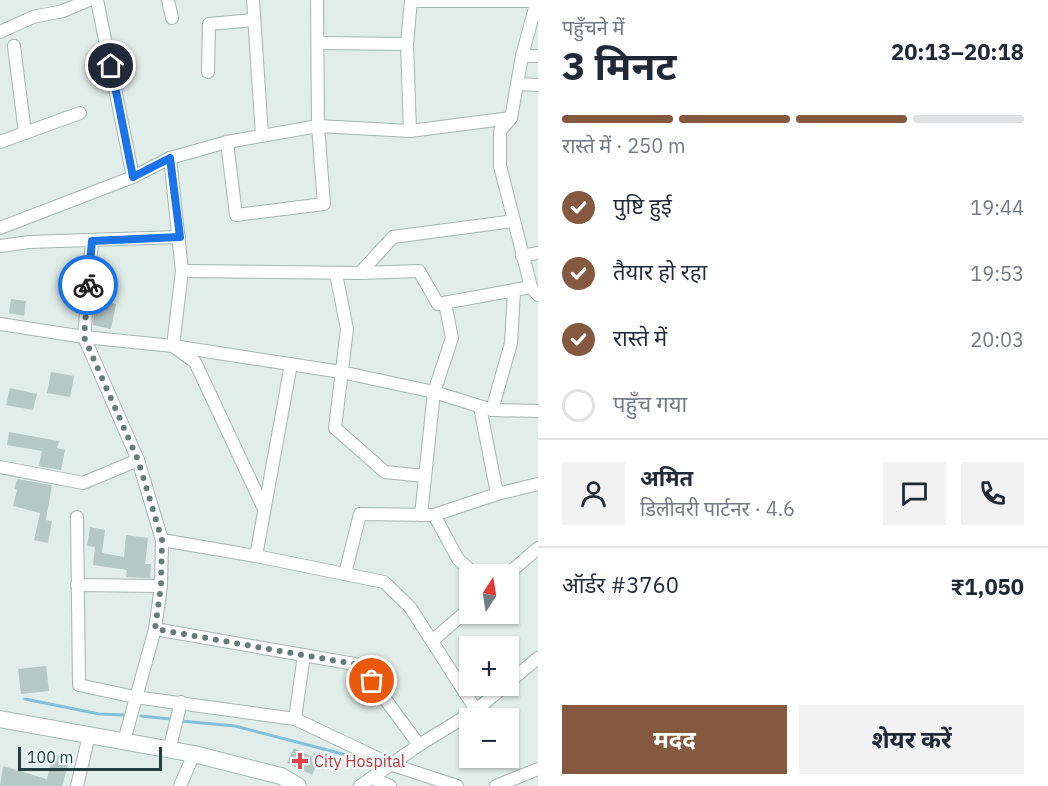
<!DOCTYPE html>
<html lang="hi">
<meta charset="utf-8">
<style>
:root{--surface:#fff;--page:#f2f2f3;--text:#1f2937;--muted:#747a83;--line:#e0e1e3;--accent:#845940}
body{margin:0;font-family:"IBM Plex Sans","Noto Sans Devanagari",sans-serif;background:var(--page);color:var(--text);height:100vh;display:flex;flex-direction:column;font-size:22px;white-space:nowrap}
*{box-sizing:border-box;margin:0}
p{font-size:20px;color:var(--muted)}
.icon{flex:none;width:33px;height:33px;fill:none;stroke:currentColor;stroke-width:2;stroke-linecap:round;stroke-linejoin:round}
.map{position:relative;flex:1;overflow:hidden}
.panel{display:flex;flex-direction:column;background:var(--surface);width:510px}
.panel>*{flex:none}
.needle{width:39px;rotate:12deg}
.buttons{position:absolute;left:459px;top:564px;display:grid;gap:12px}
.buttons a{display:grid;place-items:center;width:60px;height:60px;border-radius:0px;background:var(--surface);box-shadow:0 2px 4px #0004;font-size:30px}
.scale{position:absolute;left:18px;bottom:15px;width:144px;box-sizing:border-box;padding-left:6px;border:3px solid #1f403c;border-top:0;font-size:16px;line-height:21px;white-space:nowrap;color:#1f403c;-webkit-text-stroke:4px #f1f9f6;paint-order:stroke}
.pin{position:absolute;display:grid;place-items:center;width:51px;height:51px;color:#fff;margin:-26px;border:3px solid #fff;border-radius:50%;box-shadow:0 2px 6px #0007}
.courier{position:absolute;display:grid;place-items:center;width:60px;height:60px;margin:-30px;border:4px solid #1a73e8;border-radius:50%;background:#fff;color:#222;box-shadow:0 2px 8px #0007}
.summary em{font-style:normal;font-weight:700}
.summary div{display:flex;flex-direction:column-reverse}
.summary{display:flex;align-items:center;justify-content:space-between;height:102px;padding:0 24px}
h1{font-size:39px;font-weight:700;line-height:45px}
.bar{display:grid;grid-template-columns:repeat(4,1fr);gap:9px 6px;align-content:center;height:72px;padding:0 24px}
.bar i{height:8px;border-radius:4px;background:var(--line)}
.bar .on{background:var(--accent)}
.bar p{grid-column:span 4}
.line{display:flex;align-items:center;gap:15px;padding:0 24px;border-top:2px solid var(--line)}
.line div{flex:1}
.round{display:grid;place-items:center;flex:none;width:63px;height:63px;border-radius:0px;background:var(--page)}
ol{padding:0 24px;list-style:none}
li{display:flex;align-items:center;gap:18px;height:66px}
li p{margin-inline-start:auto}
li .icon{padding:6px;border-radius:50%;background:var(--accent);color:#fff;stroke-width:4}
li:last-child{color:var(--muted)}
li i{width:33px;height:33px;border:3px solid var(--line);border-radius:50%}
.button{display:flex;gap:12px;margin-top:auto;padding:12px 24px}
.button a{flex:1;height:69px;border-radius:0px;background:var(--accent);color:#fff;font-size:24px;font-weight:700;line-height:69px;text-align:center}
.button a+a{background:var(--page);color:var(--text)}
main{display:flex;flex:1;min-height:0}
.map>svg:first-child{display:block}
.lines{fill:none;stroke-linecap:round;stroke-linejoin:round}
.stream{stroke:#82bfd9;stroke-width:3}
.building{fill:#b5c8c3}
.street-casing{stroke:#a2b6b2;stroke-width:14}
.secondary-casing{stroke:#9dbab4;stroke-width:18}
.street{stroke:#fff;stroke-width:12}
.secondary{stroke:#fff;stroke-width:16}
.done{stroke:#637d79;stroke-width:6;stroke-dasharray:0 10.8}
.route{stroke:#1a73e8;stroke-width:8}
.health-dot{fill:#e0444e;stroke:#f1f9f6;stroke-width:2}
.labels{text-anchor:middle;stroke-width:5;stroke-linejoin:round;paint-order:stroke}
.health-label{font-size:16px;fill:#be3a42;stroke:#f1f9f6;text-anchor:start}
</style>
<main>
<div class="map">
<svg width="538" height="786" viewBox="0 0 538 786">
<rect width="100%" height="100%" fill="#e0ede9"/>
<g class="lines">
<g class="stream">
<polyline points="25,699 99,714 124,715"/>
<polyline points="141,716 170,719"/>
<polyline points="181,721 235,726 362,759 379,765"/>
</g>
</g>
<g class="building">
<polygon points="11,299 26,301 24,316 9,313"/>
<polygon points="95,300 116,304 111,329 93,325"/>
<polygon points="51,372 74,376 70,397 47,393"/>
<polygon points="10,388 37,394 33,410 6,405"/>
<polygon points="9,432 59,441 57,448 65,450 61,470 39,466 42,451 7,445"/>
<polygon points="17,479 52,485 46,520 52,521 48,543 34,540 40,513 13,506 17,490 14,489"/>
<polygon points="90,527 105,530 102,553 124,557 126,535 148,538 145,564 151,564 150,578 126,577 127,570 93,565 95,547 87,546"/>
<polygon points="46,666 49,691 21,694 18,669"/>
<polygon points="294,748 312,757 314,753 321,756 312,775 287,763"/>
<polygon points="53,754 70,759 62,786 0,786 3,766 47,779"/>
</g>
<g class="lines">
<defs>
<g id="street">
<polyline points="97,0 133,177"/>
<polyline points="168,0 172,18"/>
<polyline points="253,0 262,136"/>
<polyline points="537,0 522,56 511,118 500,131 500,166 531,287 538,295"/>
<polyline points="411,1 537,1"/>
<polyline points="0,32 33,17 63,11 89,0"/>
<polyline points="318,43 407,44"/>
<polyline points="14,46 25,133"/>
<polyline points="522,56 538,56"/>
<polyline points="208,72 209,24 254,20"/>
<polyline points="517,84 538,85"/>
<polyline points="410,131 407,44 411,0"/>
<polyline points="0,142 80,113"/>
<polyline points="227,142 236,215 324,204 318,126 317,0"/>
<polyline points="170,158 182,271 173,346 195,362 264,509"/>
<polyline points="0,228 133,177 170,158 227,142 318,126 410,131 511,118"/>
<polyline points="92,241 84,337 138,460 162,540 161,586 155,629 124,741"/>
<polyline points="0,246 29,242 179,237"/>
<polyline points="522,256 538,253"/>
<polyline points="182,271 360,273 393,237 514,221"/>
<polyline points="360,273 419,271 438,304 531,287"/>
<polyline points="336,274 347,329 335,428 385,472 424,476"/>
<polyline points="0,324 84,337 173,346 341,372 434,392 492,410 538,411"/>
<polyline points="480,407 497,494"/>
<polyline points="492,410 511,343 514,291"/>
<polyline points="0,467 83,483 138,460"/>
<polyline points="421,515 434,392 452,338 445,303"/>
<polyline points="434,515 458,559 474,574"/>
<polyline points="77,517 79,685 135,697 295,719 390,764 457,786"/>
<polyline points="162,540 256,556 384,582 410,607 476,710"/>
<polyline points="256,556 291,364"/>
<polyline points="345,574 360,514 434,515 497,494 538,484"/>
<polyline points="508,574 538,548"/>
<polyline points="77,585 161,586"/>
<polyline points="155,629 360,665 419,745"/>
<polyline points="432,641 470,608"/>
<polyline points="508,683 538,658"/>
<polyline points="295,719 304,655"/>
<polyline points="169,751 181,702"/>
<polyline points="372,778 390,786"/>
<polyline points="77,786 89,735"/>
<polyline points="180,786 194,754"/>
<polyline points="360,786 419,745 476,710 505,686"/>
<polyline points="496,786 538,769"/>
</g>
<polyline id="secondary" points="0,719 194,754 281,776 298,786"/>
</defs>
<use href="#street" class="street-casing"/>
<use href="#secondary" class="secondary-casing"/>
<use href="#street" class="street"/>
<use href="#secondary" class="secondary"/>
</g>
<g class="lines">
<polyline class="done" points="88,285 84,337 138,460 162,540 161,586 155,629 360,665 372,681"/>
<polyline class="route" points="88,285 92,241 180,237 170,158 133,177 111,66"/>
</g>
<path class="health-dot" d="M297 752h6v6h6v6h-6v6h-6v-6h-6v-6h6z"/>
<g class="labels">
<g class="health-label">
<text x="314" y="767">City Hospital</text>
</g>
</g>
</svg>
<div class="buttons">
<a><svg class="needle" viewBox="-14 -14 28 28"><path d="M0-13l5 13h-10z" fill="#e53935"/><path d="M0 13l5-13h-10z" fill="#747a83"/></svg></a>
<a>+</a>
<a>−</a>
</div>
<div class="scale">100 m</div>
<div class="pin" style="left:372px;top:681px;background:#ea580c"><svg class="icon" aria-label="bag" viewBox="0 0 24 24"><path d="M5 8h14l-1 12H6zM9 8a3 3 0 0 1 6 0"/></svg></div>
<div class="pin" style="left:111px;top:66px;background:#1f2937"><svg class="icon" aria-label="home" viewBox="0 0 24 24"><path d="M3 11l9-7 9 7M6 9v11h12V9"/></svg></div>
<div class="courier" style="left:88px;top:285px"><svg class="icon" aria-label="bike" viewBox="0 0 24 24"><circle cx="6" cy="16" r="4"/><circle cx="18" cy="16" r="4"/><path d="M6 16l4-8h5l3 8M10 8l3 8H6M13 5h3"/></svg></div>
</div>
<section class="panel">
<div class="summary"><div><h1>3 मिनट</h1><p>पहुँचने में</p></div><em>20:13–20:18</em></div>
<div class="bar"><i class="on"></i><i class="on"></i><i class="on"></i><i></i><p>रास्ते में · 250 m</p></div>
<ol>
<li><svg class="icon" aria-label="check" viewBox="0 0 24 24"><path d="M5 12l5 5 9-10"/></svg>पुष्टि हुई<p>19:44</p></li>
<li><svg class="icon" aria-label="check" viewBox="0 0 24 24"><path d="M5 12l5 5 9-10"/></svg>तैयार हो रहा<p>19:53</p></li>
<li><svg class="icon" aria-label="check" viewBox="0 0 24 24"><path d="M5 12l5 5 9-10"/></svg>रास्ते में<p>20:03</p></li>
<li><i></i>पहुँच गया</li>
</ol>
<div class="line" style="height:108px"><a class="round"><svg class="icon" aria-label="person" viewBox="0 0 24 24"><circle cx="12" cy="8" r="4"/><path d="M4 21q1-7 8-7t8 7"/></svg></a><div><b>अमित</b><p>डिलीवरी पार्टनर · 4.6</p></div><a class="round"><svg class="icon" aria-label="chat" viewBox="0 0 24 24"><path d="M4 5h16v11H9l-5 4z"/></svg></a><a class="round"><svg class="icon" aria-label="phone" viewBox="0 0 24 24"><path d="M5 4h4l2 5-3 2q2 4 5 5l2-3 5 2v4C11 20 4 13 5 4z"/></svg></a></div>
<div class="line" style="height:78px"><div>ऑर्डर #3760</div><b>₹1,050</b></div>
<div class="button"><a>मदद</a><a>शेयर करें</a></div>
</section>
</main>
